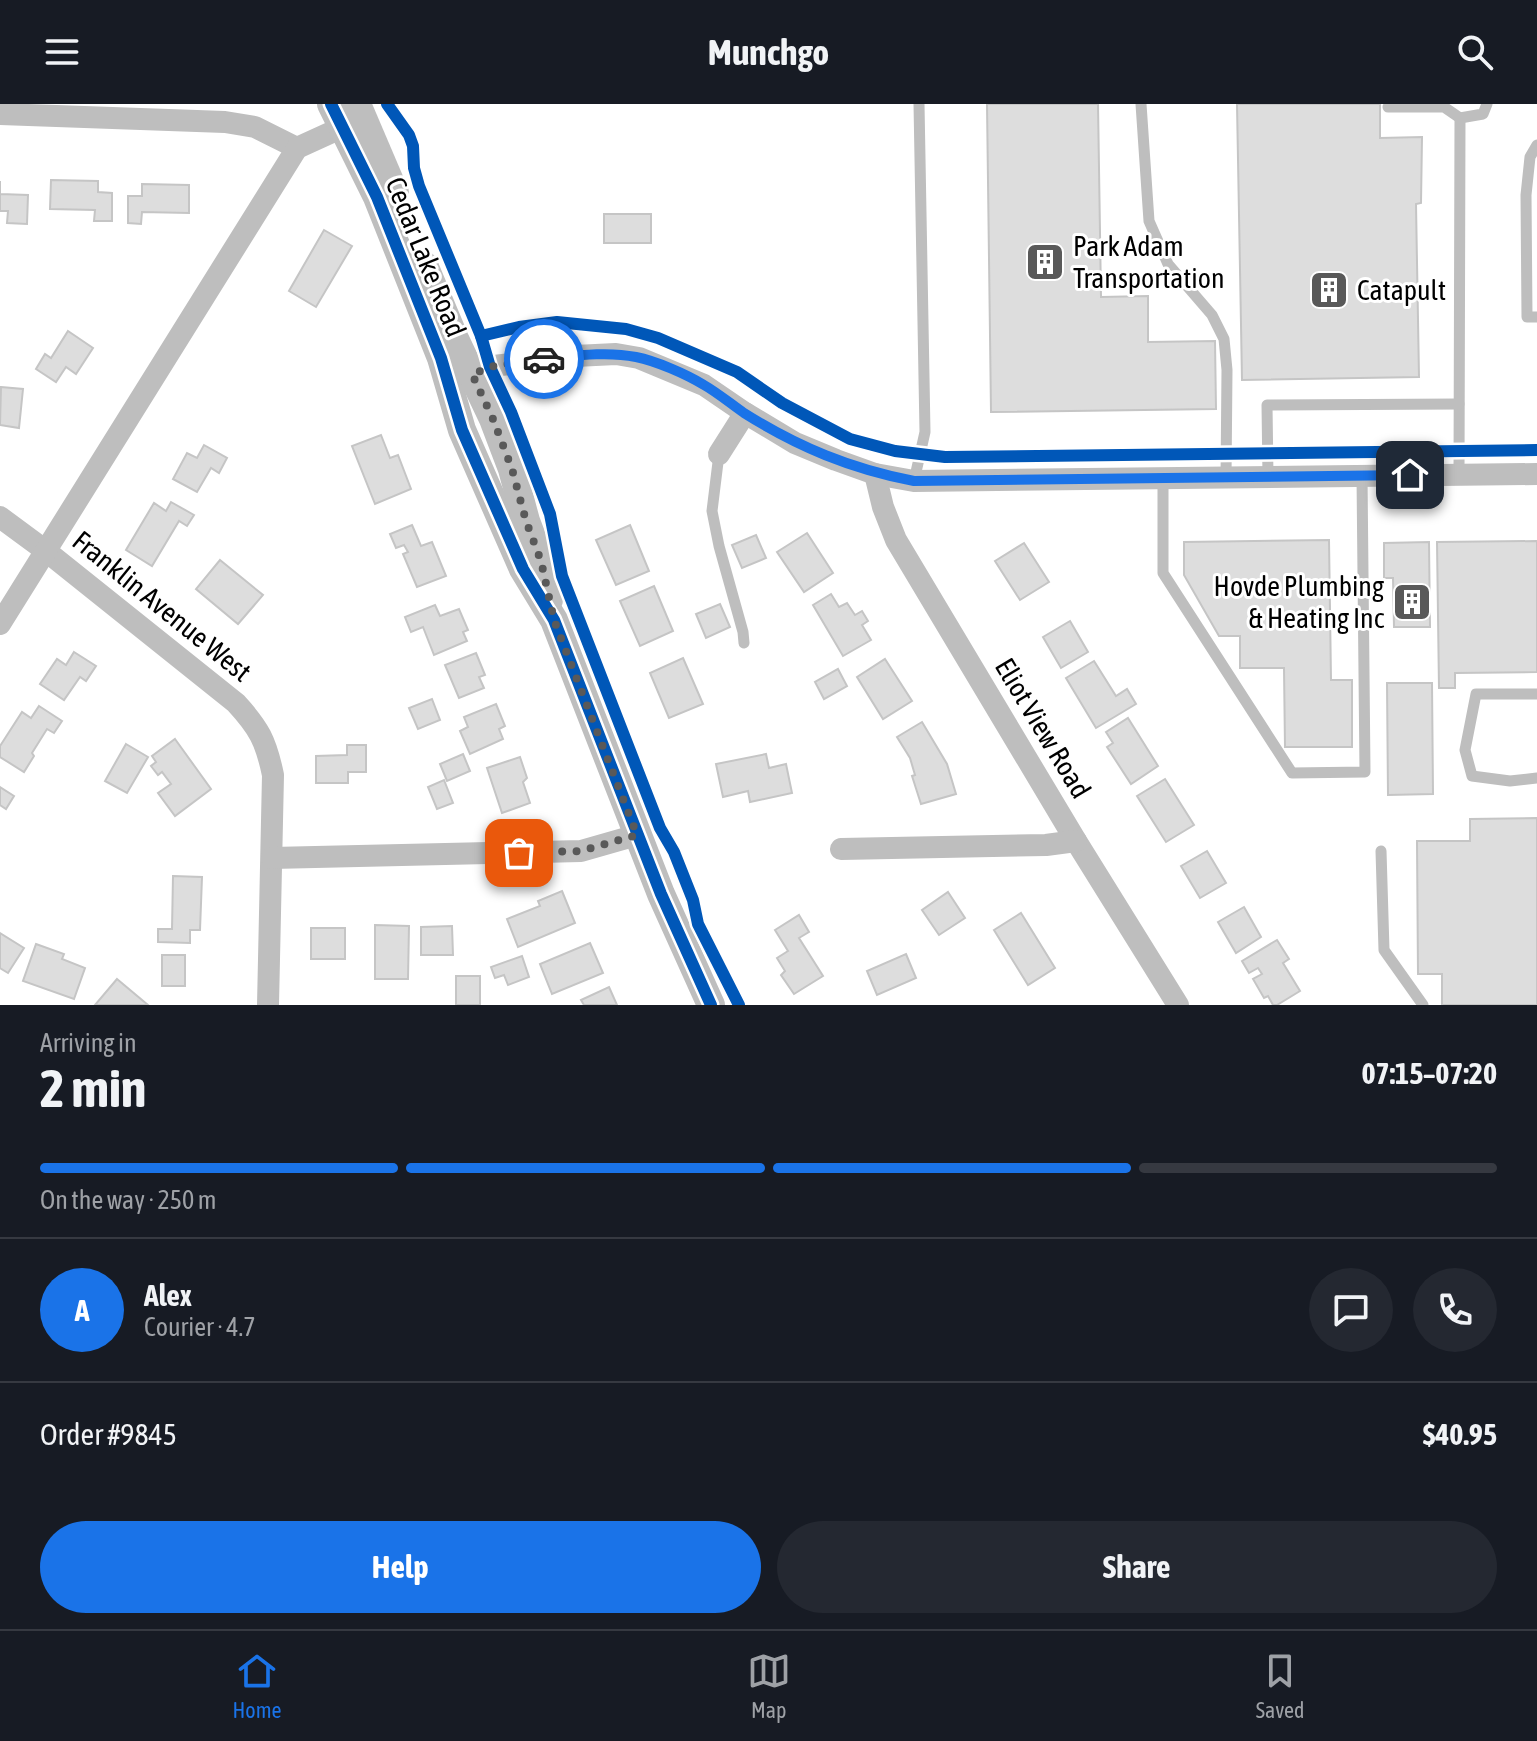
<!DOCTYPE html>
<meta charset="utf-8">
<style>
:root{--surface:#171b24;--page:#242831;--text:#f1f3f6;--muted:#9ea1a6;--line:#363941;--accent:#1a73e8}
body{margin:0;font-family:"Asap Condensed",sans-serif;background:var(--page);color:var(--text);height:100vh;display:flex;flex-direction:column;font-size:30px;white-space:nowrap}
*{box-sizing:border-box;margin:0}
p{font-size:26px;color:var(--muted)}
.icon{flex:none;width:44px;height:44px;fill:none;stroke:currentColor;stroke-width:2;stroke-linecap:round;stroke-linejoin:round}
.map{position:relative;height:901px;overflow:hidden}
.sheet{display:flex;flex-direction:column;background:var(--surface);flex:1}
.sheet>*{flex:none}
.pin{position:absolute;display:grid;place-items:center;width:68px;height:68px;color:#fff;margin:-34px;border-radius:16px;box-shadow:0 4px 12px #0006}
.courier{position:absolute;display:grid;place-items:center;width:80px;height:80px;margin:-40px;border:6px solid #1a73e8;border-radius:50%;background:#fff;color:#222;box-shadow:0 2px 10px #0007}
.headline em{font-style:normal;font-weight:700}
.headline div{display:flex;flex-direction:column-reverse}
.headline{display:flex;align-items:center;justify-content:space-between;height:136px;padding:0 40px}
h1{font-size:52px;font-weight:700;line-height:60px}
.bar{display:grid;grid-template-columns:repeat(4,1fr);gap:12px 8px;align-content:center;height:96px;padding:0 40px}
.bar i{height:10px;border-radius:6px;background:var(--line)}
.bar .active{background:var(--accent)}
.bar p{grid-column:span 4}
.line{display:flex;align-items:center;gap:20px;padding:0 40px;border-top:2px solid var(--line)}
.line div{flex:1}
.round{display:grid;place-items:center;flex:none;width:84px;height:84px;border-radius:42px;background:var(--page)}
.primary-button{display:flex;gap:16px;margin-top:auto;padding:16px 40px}
.primary-button a{flex:1;height:92px;border-radius:48px;background:var(--accent);color:#fff;font-size:32px;font-weight:700;line-height:92px;text-align:center}
.primary-button a+a{background:var(--page);color:var(--text)}
header{display:flex;justify-content:space-between;align-items:center;height:104px;padding:0 40px;background:var(--surface);font-size:36px;font-weight:700}
.menu{display:flex;justify-content:space-around;align-items:center;height:112px;border-top:2px solid var(--line);background:var(--surface);font-size:22px;color:var(--muted)}
.menu a{display:grid;justify-items:center;gap:4px}
.menu .active{color:var(--accent)}
.map>svg:first-child{display:block}
.building{fill:#ddd;stroke:#c5c5c5;stroke-width:2}
.lines{fill:none;stroke-linecap:round;stroke-linejoin:round}
.service{stroke:#bebebe;stroke-width:11}
.minor{stroke:#bebebe;stroke-width:22}
.tertiary{stroke:#bebebe;stroke-width:28}
.cycleway-casing{stroke:#fff;stroke-width:17}
.cycleway{stroke:#0057b8;stroke-width:12}
.done{stroke:#595959;stroke-width:8;stroke-dasharray:0 14.4}
.route{stroke:#1a73e8;stroke-width:10}
.labels{text-anchor:middle;stroke-width:6;stroke-linejoin:round;paint-order:stroke}
.poi-label{font-size:28px;fill:#000;stroke:#fff;text-anchor:start}
.street-label{font-size:28px;fill:#000;stroke:#fff}
</style>
<header><svg class="icon" aria-label="menu" viewBox="0 0 24 24"><path d="M4 6h16M4 12h16M4 18h16"/></svg>Munchgo<svg class="icon" aria-label="search" viewBox="0 0 24 24"><circle cx="10" cy="10" r="6"/><path d="M15 15l6 6"/></svg></header>
<div class="map">
<svg width="1537" height="901" viewBox="0 0 1537 901">
<rect width="100%" height="100%" fill="#fff"/>
<g class="building">
<polygon points="987,0 1098,0 1101,193 1148,192 1148,238 1215,237 1216,305 991,308"/>
<polygon points="1237,0 1380,0 1380,34 1422,33 1421,99 1416,100 1419,273 1242,276"/>
<polygon points="51,76 98,77 98,88 112,89 112,117 94,117 95,106 50,105"/>
<polygon points="0,77 0,90 28,91 27,120 7,119 8,107 0,107"/>
<polygon points="142,80 189,81 189,109 142,108 141,120 128,119 128,92 142,92"/>
<rect x="604" y="110" width="47" height="29"/>
<polygon points="324,126 352,142 316,203 289,187"/>
<polygon points="68,227 93,244 76,270 66,263 56,278 36,265 45,250 51,254"/>
<polygon points="1,283 23,285 19,324 0,321"/>
<polygon points="381,331 390,354 398,351 411,385 375,400 352,342"/>
<polygon points="204,341 227,354 219,369 211,364 197,388 173,375 187,349 197,354"/>
<polygon points="171,398 194,411 187,422 179,417 152,462 126,446 154,399 166,407"/>
<polygon points="412,421 421,442 432,438 446,472 417,483 403,450 408,448 404,441 396,444 390,430"/>
<polygon points="630,421 649,467 616,481 596,436"/>
<polygon points="807,429 833,469 804,488 777,448"/>
<polygon points="756,431 766,454 742,464 732,441"/>
<polygon points="1329,436 1331,576 1352,576 1352,643 1285,643 1284,564 1240,564 1240,532 1219,532 1184,471 1184,438"/>
<polygon points="1537,437 1537,568 1455,569 1455,584 1439,584 1437,438"/>
<polygon points="1429,438 1430,523 1394,523 1393,474 1384,474 1384,439"/>
<polygon points="1024,439 1049,478 1020,496 995,457"/>
<polygon points="220,456 263,491 238,520 196,485"/>
<polygon points="654,482 673,527 640,542 620,497"/>
<polygon points="831,490 839,503 847,499 855,511 862,507 868,517 862,521 871,536 843,552 813,501"/>
<polygon points="720,500 730,523 706,534 696,510"/>
<polygon points="435,501 440,512 459,505 468,526 463,528 467,537 434,551 423,523 411,528 405,513"/>
<polygon points="1070,517 1088,548 1061,564 1043,533"/>
<polygon points="74,548 96,562 86,577 80,573 64,596 40,580 57,555 66,561"/>
<polygon points="476,549 485,571 479,573 484,584 459,594 445,561"/>
<polygon points="683,554 703,600 669,614 650,569"/>
<polygon points="885,555 912,597 883,615 857,573"/>
<polygon points="1094,557 1116,592 1127,585 1136,600 1096,624 1066,574"/>
<polygon points="838,565 847,582 824,595 815,578"/>
<polygon points="1387,579 1432,579 1433,690 1388,691"/>
<polygon points="432,595 440,616 418,625 409,604"/>
<polygon points="496,600 505,622 499,625 503,635 470,650 460,627 468,623 464,613"/>
<polygon points="39,602 62,617 54,629 47,625 32,649 34,652 24,668 0,653 0,642 22,608 31,614"/>
<polygon points="1128,614 1158,662 1131,680 1107,643 1113,639 1106,628"/>
<polygon points="922,618 947,660 956,690 921,700 912,672 915,671 910,654 897,633"/>
<polygon points="175,635 211,685 175,712 158,689 171,680 162,668 158,671 151,662 156,658 152,652"/>
<polygon points="126,640 148,653 127,689 105,677"/>
<polygon points="347,641 366,641 366,668 348,668 348,679 316,679 316,652 347,651"/>
<polygon points="463,650 470,667 447,677 440,660"/>
<polygon points="766,650 769,664 786,660 792,689 750,698 748,687 723,693 716,660"/>
<polygon points="520,653 527,674 523,678 530,699 502,709 487,664"/>
<polygon points="1165,675 1194,721 1166,738 1137,692"/>
<polygon points="444,676 453,699 437,705 428,683"/>
<polygon points="0,683 14,692 6,705 0,701"/>
<polygon points="1537,714 1537,901 1442,901 1442,870 1418,870 1417,737 1470,737 1470,715"/>
<polygon points="1207,747 1226,779 1200,794 1181,762"/>
<polygon points="173,772 202,773 200,826 190,826 190,839 158,838 158,825 172,825"/>
<polygon points="562,787 575,819 518,843 507,815 540,802 538,797"/>
<polygon points="948,788 965,814 939,831 922,806"/>
<polygon points="1244,803 1261,833 1236,849 1218,818"/>
<polygon points="1021,809 1055,864 1028,881 994,826"/>
<polygon points="799,811 809,828 799,834 823,872 794,890 781,871 785,867 777,854 788,847 775,826"/>
<polygon points="375,821 409,822 408,875 375,875"/>
<polygon points="452,822 453,851 421,851 421,823"/>
<rect x="311" y="824" width="34" height="31"/>
<polygon points="0,829 24,844 8,869 0,864"/>
<polygon points="1277,836 1289,855 1283,859 1300,887 1277,901 1273,901 1268,892 1264,894 1253,875 1262,870 1258,864 1249,869 1242,857"/>
<polygon points="590,839 603,869 552,890 540,860"/>
<polygon points="36,840 64,850 62,855 85,864 74,895 23,877"/>
<polygon points="906,850 916,874 877,891 867,867"/>
<rect x="162" y="851" width="23" height="31"/>
<polygon points="522,852 529,873 508,881 504,871 495,874 491,863"/>
<rect x="456" y="872" width="24" height="29"/>
<polygon points="117,875 148,901 95,901"/>
<polygon points="609,883 617,901 584,901 581,896"/>
</g>
<g class="lines">
<g class="service">
<polyline points="1141,0 1149,117 1168,160 1212,211 1224,235 1227,266 1226,374"/>
<polyline points="1388,3 1444,3 1460,14"/>
<polyline points="1537,41 1530,53 1526,91 1527,213 1537,213"/>
<polyline points="719,350 712,407 719,442 743,528 744,539"/>
<polyline points="1459,371 1460,14 1483,10 1487,0"/>
<polyline points="1268,373 1267,301 1459,300"/>
<polyline points="1163,374 1163,469 1292,669 1365,668 1362,372"/>
<polyline points="914,377 925,328 919,0"/>
<polyline points="1537,590 1476,590 1465,646 1472,672 1510,677 1537,674"/>
<polyline points="1381,747 1384,846 1423,901"/>
</g>
<g class="minor">
<polyline points="0,10 225,18 255,23 297,44"/>
<polyline points="457,275 494,262 575,252 616,250 639,254 704,281 745,309 795,339 836,356 875,370 914,377 1537,370"/>
<polyline points="719,350 745,309"/>
<polyline points="875,370 883,403 896,436 1076,737 1178,901"/>
<path d="M0,413L46,447L236,599C259,624 266,637 273,671L268,901"/>
<polyline points="0,520 297,44 354,18"/>
<polyline points="841,745 1046,741 1076,737"/>
<polyline points="272,754 581,747 637,731"/>
</g>
<g class="tertiary">
<polyline points="331,0 377,93 441,254 462,326 523,465 554,516 661,790 711,901"/>
<polyline points="357,0 395,89"/>
<polyline points="424,161 455,235 493,315 512,365 526,417 541,457 549,496"/>
</g>
<defs>
<g id="cycleway">
<polyline points="331,0 377,93 441,254 462,326 523,465 554,516 661,790 711,901"/>
<polyline points="387,0 409,31 413,42 414,64 419,82 481,232 490,263 511,308 550,410 562,472 660,724 674,748 693,796 698,820 739,901"/>
<polyline points="481,232 519,223 557,218 626,225 658,234 737,268 782,299 850,335 895,347 945,353 1537,346"/>
</g>
</defs>
<use href="#cycleway" class="cycleway-casing"/>
<use href="#cycleway" class="cycleway"/>
</g>
<g class="lines">
<polyline class="done" points="519,749 581,747 637,731 554,516 541,457 526,417 512,365 493,315 472,270 494,262 544,255"/>
<path class="route" d="M544,255C574,252 606,247 636,253C656,257 686,270 704,281C718,289 731,300 744,309C798,343 851,365 914,377L1410,371"/>
</g>
<defs>
<symbol id="building-square" viewBox="-11 -11 22 22"><rect x="-9" y="-9" width="18" height="18" rx="4" fill="#595959" stroke="#fff"/><path d="M-4-6H4V6H1V3H-1V6H-4ZM-2.5-4.3h1.7v1.8h-1.7ZM.8-4.3h1.7v1.8H.8ZM-2.5-1h1.7V.8h-1.7ZM.8-1h1.7V.8H.8Z" fill="#fff"/></symbol>
</defs>
<g fill-rule="evenodd">
<use href="#building-square" x="1023" y="136" width="44" height="44"/>
<use href="#building-square" x="1307" y="164" width="44" height="44"/>
<use href="#building-square" x="1390" y="476" width="44" height="44"/>
</g>
<g class="labels">
<g class="poi-label">
<text x="1073" y="152">Park Adam<tspan x="1073" dy="32">Transportation</tspan></text>
<text x="1357" y="196">Catapult</text>
<text x="1384" y="492" text-anchor="end">Hovde Plumbing<tspan x="1384" dy="32">&amp; Heating Inc</tspan></text>
</g>
<g class="street-label">
<text transform="translate(426 153) rotate(68)" y="10">Cedar Lake Road</text>
<text transform="translate(162 502) rotate(39)" y="10">Franklin Avenue West</text>
<text transform="translate(1043 624) rotate(59)" y="10">Eliot View Road</text>
</g>
</g>
</svg>
<div class="pin" style="left:519px;top:749px;background:#ea580c"><svg class="icon" aria-label="bag" viewBox="0 0 24 24"><path d="M5 8h14l-1 12H6zM9 8a3 3 0 0 1 6 0"/></svg></div>
<div class="pin" style="left:1410px;top:371px;background:#1f2937"><svg class="icon" aria-label="home" viewBox="0 0 24 24"><path d="M3 11l9-7 9 7M6 9v11h12V9"/></svg></div>
<div class="courier" style="left:544px;top:255px"><svg class="icon" aria-label="car" viewBox="0 0 24 24"><path d="M5 17H2v-5l4-1 3-4h7l3 4 3 1v5h-3M9 17h6M6 11h13"/><circle cx="7" cy="17" r="2"/><circle cx="17" cy="17" r="2"/></svg></div>
</div>
<section class="sheet">
<div class="headline"><div><h1>2 min</h1><p>Arriving in</p></div><em>07:15–07:20</em></div>
<div class="bar"><i class="active"></i><i class="active"></i><i class="active"></i><i></i><p>On the way · 250 m</p></div>
<div class="line" style="height:144px"><b class="round" style="background:var(--accent);color:#fff">A</b><div><b>Alex</b><p>Courier · 4.7</p></div><a class="round"><svg class="icon" aria-label="chat" viewBox="0 0 24 24"><path d="M4 5h16v11H9l-5 4z"/></svg></a><a class="round"><svg class="icon" aria-label="phone" viewBox="0 0 24 24"><path d="M5 4h4l2 5-3 2q2 4 5 5l2-3 5 2v4C11 20 4 13 5 4z"/></svg></a></div>
<div class="line" style="height:104px"><div>Order #9845</div><b>$40.95</b></div>
<div class="primary-button"><a>Help</a><a>Share</a></div>
</section>
<nav class="menu">
<a class="active"><svg class="icon" aria-label="home" viewBox="0 0 24 24"><path d="M3 11l9-7 9 7M6 9v11h12V9"/></svg>Home</a>
<a><svg class="icon" aria-label="map" viewBox="0 0 24 24"><path d="M3 6l6-2 6 2 6-2v14l-6 2-6-2-6 2zM9 4v14M15 6v14"/></svg>Map</a>
<a><svg class="icon" aria-label="saved" viewBox="0 0 24 24"><path d="M7 4h10v16l-5-4-5 4z"/></svg>Saved</a>
</nav>
